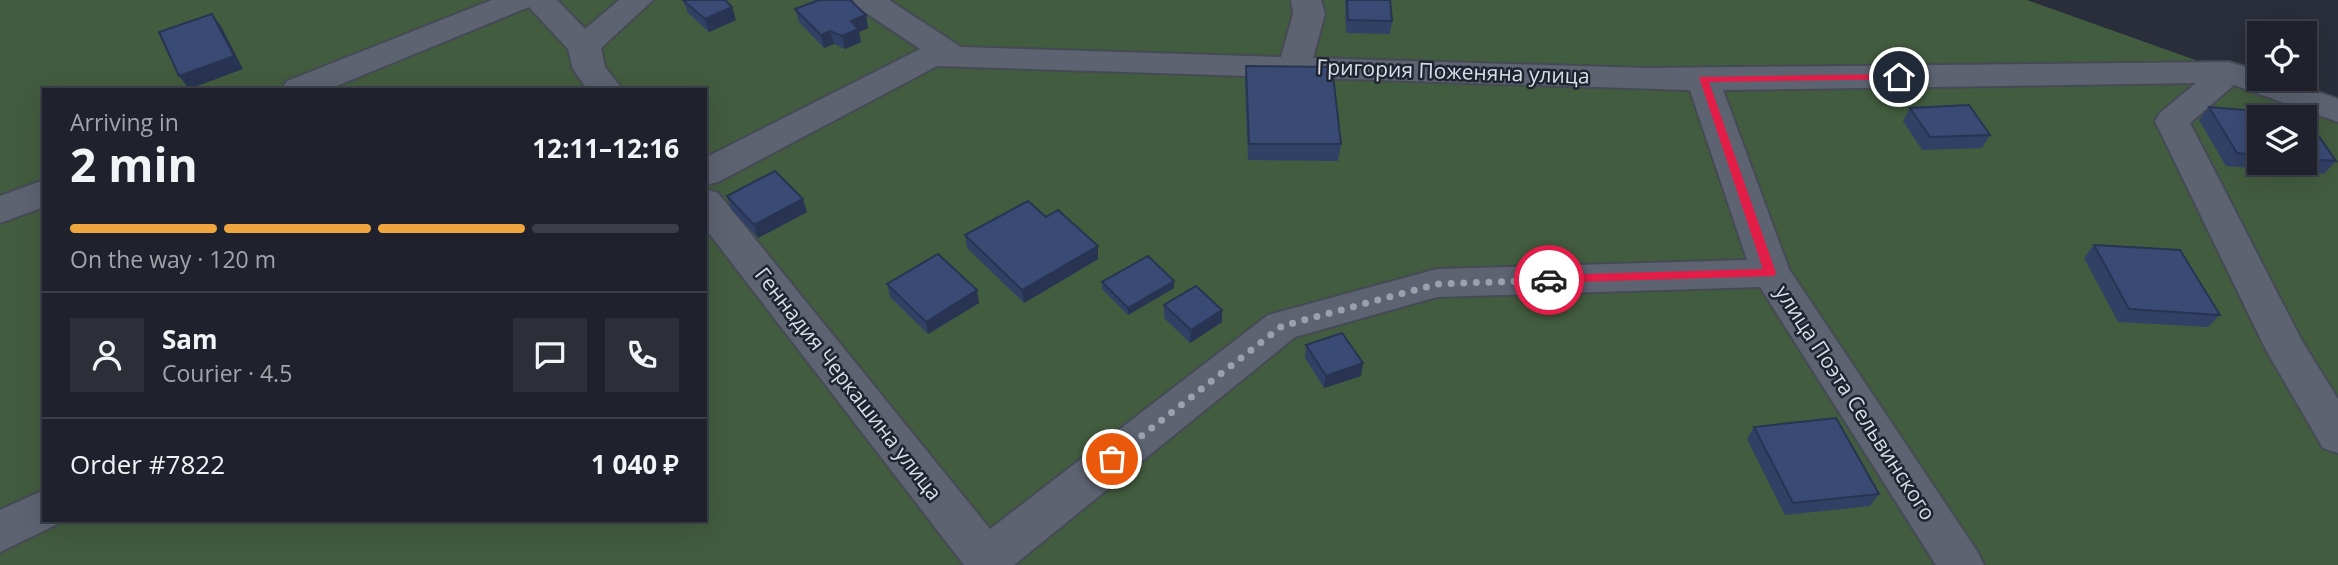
<!DOCTYPE html>
<meta charset="utf-8">
<style>
:root{--surface:#1f222c;--page:#2c2f38;--text:#f1f3f6;--muted:#a1a4a9;--line:#3c3f48;--accent:#f0a63f}
body{margin:0;font-family:"Open Sans",sans-serif;background:var(--page);color:var(--text);height:100vh;display:flex;flex-direction:column;font-size:26px;white-space:nowrap}
*{box-sizing:border-box;margin:0}
p{font-size:23px;color:var(--muted)}
.icon{flex:none;width:38px;height:38px;fill:none;stroke:currentColor;stroke-width:2;stroke-linecap:round;stroke-linejoin:round}
.map{position:relative;flex:1;overflow:hidden}
.panel{position:absolute;left:42px;top:88px;width:665px;height:434px;display:flex;flex-direction:column;background:var(--surface);border-radius:0px;box-shadow:0 7px 28px #0002,0 0 0 2px var(--line)}
.panel>*{flex:none}
.tools{position:absolute;left:2247px;top:21px;display:grid;gap:14px}
.tools a{display:grid;place-items:center;width:70px;height:70px;border-radius:0px;background:var(--surface);box-shadow:0 7px 28px #0002,0 0 0 2px var(--line);font-size:35px}
.pin{position:absolute;display:grid;place-items:center;width:60px;height:60px;color:#fff;margin:-30px;border:4px solid #fff;border-radius:50%;box-shadow:0 2px 7px #0007}
.courier{position:absolute;display:grid;place-items:center;width:70px;height:70px;margin:-35px;border:5px solid #e11d48;border-radius:50%;background:#fff;color:#222;box-shadow:0 2px 9px #0007}
.summary em{font-style:normal;font-weight:700}
.summary div{display:flex;flex-direction:column-reverse}
.summary{display:flex;align-items:center;justify-content:space-between;height:119px;padding:0 28px}
h1{font-size:46px;font-weight:700;line-height:52px}
.bar{display:grid;grid-template-columns:repeat(4,1fr);gap:10px 7px;align-content:center;height:84px;padding:0 28px}
.bar i{height:9px;border-radius:5px;background:var(--line)}
.bar .active{background:var(--accent)}
.bar p{grid-column:span 4}
.line{display:flex;align-items:center;gap:18px;padding:0 28px;border-top:2px solid var(--line)}
.line div{flex:1}
.round{display:grid;place-items:center;flex:none;width:74px;height:74px;border-radius:0px;background:var(--page)}
.map>svg:first-child{display:block}
.green{fill:#425c3f;fill-rule:evenodd}
.lines{fill:none;stroke-linecap:round;stroke-linejoin:round}
.minor-casing{stroke:#454a54;stroke-width:4}
.minor{fill:#5d6371;fill-rule:evenodd}
.wall{fill:#314065;fill-rule:evenodd}
.shaded-wall{fill:#283452}
.building{fill:#394b75;stroke:#283452;stroke-width:2}
.route{fill:#e11d48}
.done{stroke:#9ca0aa;stroke-width:7;stroke-dasharray:0 12.6}
.labels{text-anchor:middle;stroke-width:5;stroke-linejoin:round;paint-order:stroke}
.street-label{font-size:21px;fill:#dadee6;stroke:#1f2430}
</style>
<div class="map">
<svg width="2338" height="565" viewBox="0 0 2338 565">
<rect width="100%" height="100%" fill="#292e3a"/>
<path class="green" d="M0,0H2027L2229,72L2338,117V565H0ZM44,89H705V520H44ZM2259,117H2305V163H2259Z"/>
<g class="lines">
<defs>
<g id="minor">
<polygon points="492,0 557,0 585,29 619,0 653,0 601,48 605,67 622,89 587,89 573,69 568,49 529,7 329,89 282,89 287,81"/>
<polygon points="853,0 889,0 961,47 1281,57 1293,14 1291,0 1321,0 1325,14 1313,58 1646,68 2229,62 2259,71 2259,79 2281,79 2338,99 2338,122 2234,85 2190,123 2302,341 2338,399 2338,453 2323,448 2266,350 2155,121 2160,113 2196,83 1723,90 1789,269 1977,551 1984,565 1936,565 1760,287 1437,297 1295,337 1014,565 964,565 705,228 705,189 718,193 990,529 1268,315 1437,269 1747,260 1690,90 937,66 718,182 705,185 705,158 920,49 857,7"/>
<polygon points="44,180 44,207 0,223 0,196"/>
<polygon points="44,490 44,520 61,520 60,523 0,552 0,510"/>
</g>
</defs>
<use href="#minor" class="minor-casing"/>
<use href="#minor" class="minor"/>
</g>
<g class="wall">
<polygon points="683,0 736,20 709,32 688,13"/>
<polygon points="1345,0 1390,0 1392,21 1390,34 1346,33"/>
<polygon points="795,9 866,15 868,28 859,32 861,42 845,49 834,44 824,48 799,22"/>
<polygon points="1246,66 1341,144 1338,161 1248,160 1245,83"/>
<path d="M2209,107L2304,115L2336,161L2324,174L2226,166L2199,120ZM2259,117H2305V163H2259Z"/>
<polygon points="1910,108 1990,135 1982,148 1922,150 1903,121"/>
<polygon points="727,196 807,212 758,238 731,209"/>
<polygon points="1046,217 1098,246 1098,259 1024,303 967,248 965,235"/>
<polygon points="2094,245 2220,315 2208,327 2118,322 2084,258"/>
<polygon points="1102,282 1174,288 1128,315 1102,289"/>
<polygon points="887,284 979,303 928,334 890,297"/>
<polygon points="1164,305 1222,310 1222,322 1190,343 1164,318"/>
<polygon points="1306,345 1361,376 1324,388 1305,358"/>
<polygon points="1754,427 1879,494 1870,506 1785,515 1747,439"/>
</g>
<g class="shaded-wall">
<polygon points="732,7 736,20 709,32 705,19"/>
<polygon points="212,14 221,26 243,69 189,89 179,76"/>
<polygon points="866,15 868,28 859,32 861,42 845,49 842,36 851,21"/>
<polygon points="830,31 834,44 824,48 821,35"/>
<polygon points="803,199 807,212 758,238 754,225"/>
<polygon points="1098,246 1098,259 1024,303 1022,290"/>
<polygon points="1174,281 1174,288 1128,315 1128,308"/>
<polygon points="977,290 979,303 928,334 926,322"/>
<polygon points="1222,310 1222,322 1190,343 1191,330"/>
<polygon points="1363,363 1361,376 1324,388 1326,376"/>
</g>
<g class="building">
<polygon points="683,0 725,0 732,7 705,19"/>
<polygon points="819,0 850,0 866,15 851,21 858,29 842,36 830,31 821,35 795,9"/>
<polygon points="1347,0 1390,0 1392,21 1348,20"/>
<polygon points="212,14 234,56 179,76 159,32"/>
<polygon points="1246,66 1332,67 1341,144 1249,144"/>
<polygon points="1969,105 1990,135 1930,137 1910,108"/>
<polygon points="2209,107 2304,115 2336,161 2305,159 2305,117 2259,117 2259,155 2237,153"/>
<polygon points="775,171 803,199 754,225 727,196"/>
<polygon points="1028,201 1046,217 1058,210 1098,246 1022,290 965,235"/>
<polygon points="2094,245 2180,250 2220,315 2129,309"/>
<polygon points="938,254 977,290 926,322 887,284"/>
<polygon points="1148,256 1174,281 1128,308 1102,282"/>
<polygon points="1196,286 1222,310 1191,330 1164,305"/>
<polygon points="1342,333 1363,363 1326,376 1306,345"/>
<polygon points="1836,418 1879,494 1793,503 1754,427"/>
</g>
<polygon class="route" points="1899,74 1903,75 1903,79 1709,82 1776,273 1774,276 1545,283 1545,277 1549,275 1763,269 1699,77"/>
<g class="lines">
<polyline class="done" points="1112,459 1282,326 1437,284 1549,280"/>
</g>
<g class="labels">
<g class="street-label">
<text transform="translate(1453 72) rotate(2)" y="7">Григория Поженяна улица</text>
<text transform="translate(848 384) rotate(52)" y="7">Геннадия Черкашина улица</text>
<text transform="translate(1855 403) rotate(57)" y="7">улица Поэта Сельвинского</text>
</g>
</g>
</svg>
<div class="tools">
<a><svg class="icon" aria-label="locate" viewBox="0 0 24 24"><circle cx="12" cy="12" r="6"/><path d="M12 2v4M12 18v4M2 12h4M18 12h4"/></svg></a>
<a><svg class="icon" aria-label="layers" viewBox="0 0 24 24"><path d="M12 4l9 5-9 5-9-5zM3 14l9 5 9-5"/></svg></a>
</div>
<div class="pin" style="left:1112px;top:459px;background:#ea580c"><svg class="icon" aria-label="bag" viewBox="0 0 24 24"><path d="M5 8h14l-1 12H6zM9 8a3 3 0 0 1 6 0"/></svg></div>
<div class="pin" style="left:1899px;top:77px;background:#1f2937"><svg class="icon" aria-label="home" viewBox="0 0 24 24"><path d="M3 11l9-7 9 7M6 9v11h12V9"/></svg></div>
<div class="courier" style="left:1549px;top:280px"><svg class="icon" aria-label="car" viewBox="0 0 24 24"><path d="M5 17H2v-5l4-1 3-4h7l3 4 3 1v5h-3M9 17h6M6 11h13"/><circle cx="7" cy="17" r="2"/><circle cx="17" cy="17" r="2"/></svg></div>
<section class="panel">
<div class="summary"><div><h1>2 min</h1><p>Arriving in</p></div><em>12:11–12:16</em></div>
<div class="bar"><i class="active"></i><i class="active"></i><i class="active"></i><i></i><p>On the way · 120 m</p></div>
<div class="line" style="height:126px"><a class="round"><svg class="icon" aria-label="person" viewBox="0 0 24 24"><circle cx="12" cy="8" r="4"/><path d="M4 21q1-7 8-7t8 7"/></svg></a><div><b>Sam</b><p>Courier · 4.5</p></div><a class="round"><svg class="icon" aria-label="chat" viewBox="0 0 24 24"><path d="M4 5h16v11H9l-5 4z"/></svg></a><a class="round"><svg class="icon" aria-label="phone" viewBox="0 0 24 24"><path d="M5 4h4l2 5-3 2q2 4 5 5l2-3 5 2v4C11 20 4 13 5 4z"/></svg></a></div>
<div class="line" style="height:91px"><div>Order #7822</div><b>1 040 ₽</b></div>
</section>
</div>
